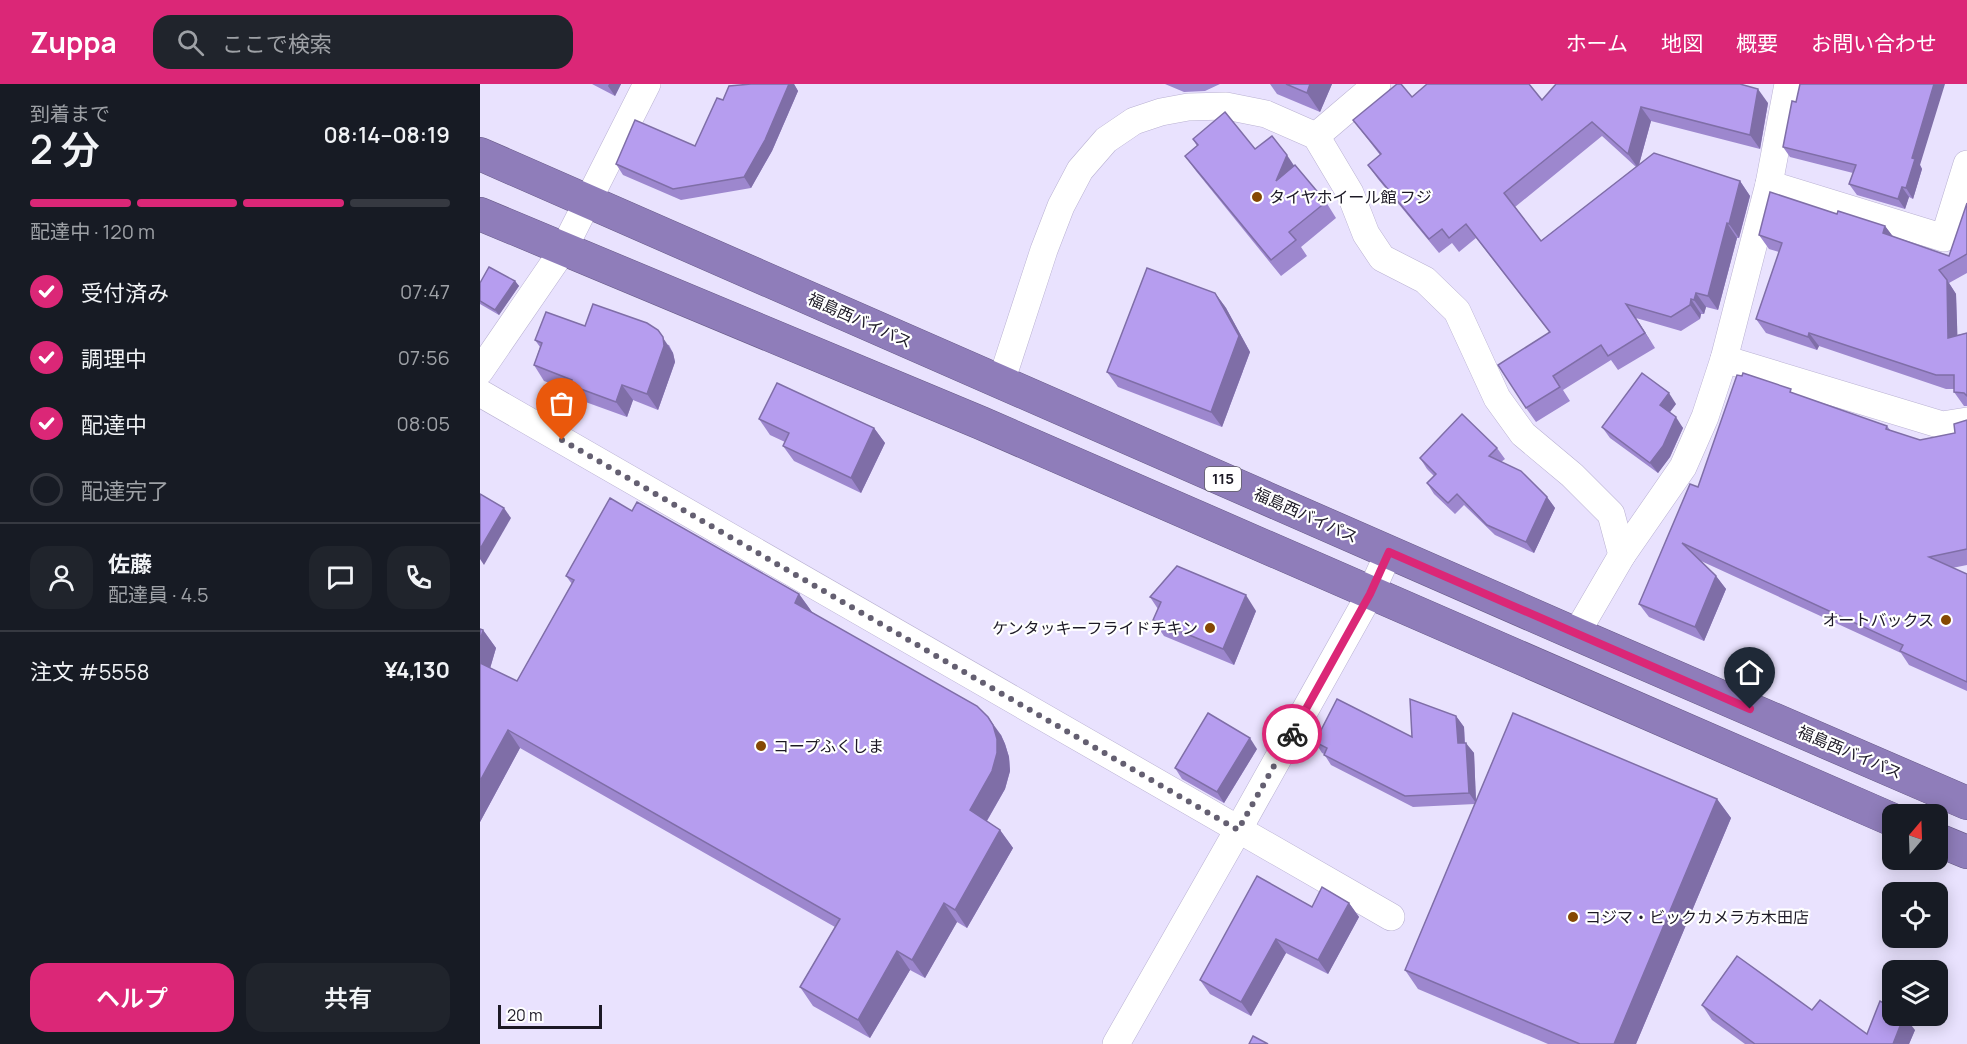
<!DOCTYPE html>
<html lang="ja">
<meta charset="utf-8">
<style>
:root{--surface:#171b24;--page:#20242c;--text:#f1f3f6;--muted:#9ea1a6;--line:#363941;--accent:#db2777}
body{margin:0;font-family:Manrope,"Noto Sans JP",sans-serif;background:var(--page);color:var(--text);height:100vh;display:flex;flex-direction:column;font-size:22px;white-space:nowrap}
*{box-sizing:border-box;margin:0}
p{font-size:20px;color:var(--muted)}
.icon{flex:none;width:33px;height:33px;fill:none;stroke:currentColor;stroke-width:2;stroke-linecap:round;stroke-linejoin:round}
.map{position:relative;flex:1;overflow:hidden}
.drawer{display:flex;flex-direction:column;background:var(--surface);width:480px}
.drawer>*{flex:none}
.needle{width:39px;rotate:19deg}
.controls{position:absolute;left:1402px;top:720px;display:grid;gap:12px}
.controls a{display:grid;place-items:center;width:66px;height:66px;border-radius:12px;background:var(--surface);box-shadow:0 3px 15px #0003;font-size:30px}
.scale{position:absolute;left:18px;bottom:15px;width:104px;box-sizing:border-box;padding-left:6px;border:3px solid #1c1925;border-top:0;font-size:16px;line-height:21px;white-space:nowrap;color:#1c1925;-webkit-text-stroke:4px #fff;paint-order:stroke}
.pin{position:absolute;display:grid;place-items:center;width:51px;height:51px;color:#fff;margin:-62px -26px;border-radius:50% 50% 50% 0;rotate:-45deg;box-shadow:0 0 6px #0007}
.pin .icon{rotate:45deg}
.courier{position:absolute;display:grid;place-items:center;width:60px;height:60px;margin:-30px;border:4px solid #db2777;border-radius:50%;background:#fff;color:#222;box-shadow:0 2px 8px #0007}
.summary em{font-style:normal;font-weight:600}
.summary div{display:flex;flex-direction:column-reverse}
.summary{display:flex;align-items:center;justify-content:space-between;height:102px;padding:0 30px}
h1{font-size:39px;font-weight:600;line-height:45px}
.bar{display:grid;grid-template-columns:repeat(4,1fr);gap:9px 6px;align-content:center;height:72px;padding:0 30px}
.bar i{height:8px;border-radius:4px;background:var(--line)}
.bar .active{background:var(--accent)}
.bar p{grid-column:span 4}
.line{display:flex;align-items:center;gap:15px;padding:0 30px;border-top:2px solid var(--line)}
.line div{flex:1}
.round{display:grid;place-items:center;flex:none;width:63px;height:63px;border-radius:18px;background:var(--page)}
ol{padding:0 30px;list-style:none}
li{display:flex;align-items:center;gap:18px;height:66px}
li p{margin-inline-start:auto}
li .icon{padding:6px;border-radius:50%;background:var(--accent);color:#fff;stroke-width:4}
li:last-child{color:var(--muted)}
li i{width:33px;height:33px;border:3px solid var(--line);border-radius:50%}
.action{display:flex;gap:12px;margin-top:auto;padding:12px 30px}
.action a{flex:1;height:69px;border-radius:18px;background:var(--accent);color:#fff;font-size:24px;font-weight:600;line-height:69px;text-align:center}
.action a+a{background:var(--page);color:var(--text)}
header{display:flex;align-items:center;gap:36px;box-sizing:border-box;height:84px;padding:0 30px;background:var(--accent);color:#fff}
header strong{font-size:28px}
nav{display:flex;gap:33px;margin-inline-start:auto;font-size:21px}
.search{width:420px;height:54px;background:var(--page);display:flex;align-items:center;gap:15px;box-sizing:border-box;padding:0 21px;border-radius:18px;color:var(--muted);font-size:22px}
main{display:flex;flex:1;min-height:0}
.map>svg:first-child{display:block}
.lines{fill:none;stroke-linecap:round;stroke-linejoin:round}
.street-casing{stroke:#b9b1d2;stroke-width:28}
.highway-casing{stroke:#675a86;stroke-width:34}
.street{stroke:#fff;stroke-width:27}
.highway{stroke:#8f7dba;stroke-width:33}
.wall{fill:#9d87ce;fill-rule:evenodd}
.shaded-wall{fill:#7f6ea7}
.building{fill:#b69def;stroke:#7f6ea7;stroke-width:1.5}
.done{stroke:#645f71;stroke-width:6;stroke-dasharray:0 10.8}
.route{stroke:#db2777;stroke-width:8}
.poi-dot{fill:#854803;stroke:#fff;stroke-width:2}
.labels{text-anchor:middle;stroke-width:4.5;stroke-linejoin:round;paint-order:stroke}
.shield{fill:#fff;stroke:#605e66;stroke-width:1.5}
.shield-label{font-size:15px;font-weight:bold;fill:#1c1925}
.poi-label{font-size:16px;fill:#1c1925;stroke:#fff;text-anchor:start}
.street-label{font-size:16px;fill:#1c1925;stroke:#fff}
</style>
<header>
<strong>Zuppa</strong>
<div class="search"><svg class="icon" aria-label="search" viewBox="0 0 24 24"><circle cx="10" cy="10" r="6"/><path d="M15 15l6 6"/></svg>ここで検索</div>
<nav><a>ホーム</a><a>地図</a><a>概要</a><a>お問い合わせ</a></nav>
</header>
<main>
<section class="drawer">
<div class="summary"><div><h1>2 分</h1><p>到着まで</p></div><em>08:14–08:19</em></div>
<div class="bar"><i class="active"></i><i class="active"></i><i class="active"></i><i></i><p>配達中 · 120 m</p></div>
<ol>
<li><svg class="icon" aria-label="check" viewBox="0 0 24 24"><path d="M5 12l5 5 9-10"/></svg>受付済み<p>07:47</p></li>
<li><svg class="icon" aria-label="check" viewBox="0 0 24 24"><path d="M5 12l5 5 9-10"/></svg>調理中<p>07:56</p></li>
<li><svg class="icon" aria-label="check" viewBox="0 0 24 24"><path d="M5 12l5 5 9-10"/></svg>配達中<p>08:05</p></li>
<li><i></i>配達完了</li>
</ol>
<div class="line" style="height:108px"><a class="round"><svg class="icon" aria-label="person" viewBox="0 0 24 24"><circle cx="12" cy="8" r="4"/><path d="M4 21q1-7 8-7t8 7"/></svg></a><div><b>佐藤</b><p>配達員 · 4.5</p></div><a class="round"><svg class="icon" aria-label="chat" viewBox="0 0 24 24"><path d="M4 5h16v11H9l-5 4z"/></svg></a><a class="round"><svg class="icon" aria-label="phone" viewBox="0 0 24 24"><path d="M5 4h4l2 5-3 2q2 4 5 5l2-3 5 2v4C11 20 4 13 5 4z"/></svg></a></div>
<div class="line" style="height:78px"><div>注文 #5558</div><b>¥4,130</b></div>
<div class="action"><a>ヘルプ</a><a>共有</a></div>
</section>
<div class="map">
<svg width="1487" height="960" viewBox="0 0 1487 960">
<rect width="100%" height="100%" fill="#e9e2fe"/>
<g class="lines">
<defs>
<g id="street">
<polyline points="836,52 897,0"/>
<polyline points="1289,100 1464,154 1487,80"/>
<polyline points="1244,275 1462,341 1487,337"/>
<polyline points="0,287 83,166 167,0"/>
<polyline points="521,298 564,166 581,122 600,86 626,56 654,37 681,28 708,23 746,22 786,30 836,52 870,109 886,150 902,174 945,196 977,227 1017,314 1043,350 1092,391 1131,430 1142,471"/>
<polyline points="0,309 911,833"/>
<polyline points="1096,550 1142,471 1203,383 1225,333 1244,275 1289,100 1308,0"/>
<polyline points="636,960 758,746 890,510 909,468"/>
</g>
<g id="highway">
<polyline points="0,70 1096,550 1487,719"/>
<polyline points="0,130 501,339 1413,736"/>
<polyline points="1458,756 1487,768"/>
</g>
</defs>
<use href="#street" class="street-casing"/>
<use href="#highway" class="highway-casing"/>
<use href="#street" class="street"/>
<use href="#highway" class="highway"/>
</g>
<g class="wall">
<polygon points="112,0 141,0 135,12"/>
<polygon points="271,0 314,0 318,7 292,67 271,104 201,116 143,91 136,80 215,62 243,16"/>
<polygon points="685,0 740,0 725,7 704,8"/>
<polygon points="790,0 852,0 840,28 797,10"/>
<path d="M932,13L1062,16L1288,19L1280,65L1171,37L1159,81L1260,97L1270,112L1259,154H1257L1238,226L1226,223L1224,230H1221L1220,235L1201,247L1156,234L1175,264L1138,286L1131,276L1083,306L1090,317L1056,338L1046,324L1069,248L996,154L979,168L972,159L959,169L898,95L888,81L900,71L873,36ZM1122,52L1156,83L1061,157L1035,123Z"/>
<polygon points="1316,18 1440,81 1442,85 1433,115 1429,113 1425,125 1377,111 1369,100 1373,89 1310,73 1303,63"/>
<polygon points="713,55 775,65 815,82 846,118 856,134 821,163 827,172 801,192 716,87 705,72 717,62"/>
<polygon points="1487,119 1487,189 1469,199 1476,210 1477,251 1487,249 1487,322 1484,322 1474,308 1474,305 1466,305 1339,262 1337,266 1286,249 1276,235 1299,168 1289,165 1279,151 1357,130 1405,142 1413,153 1469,172"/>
<polygon points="35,197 39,202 19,231 0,220 0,199"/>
<polygon points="735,209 746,224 770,268 742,343 638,303 627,288"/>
<polygon points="105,242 189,261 193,269 195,278 178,326 153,316 147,333 100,316 95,308 64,297 54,281 60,263 55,256"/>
<polygon points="1314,310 1407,342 1411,347 1440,356 1475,349 1487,336 1487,481 1472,484 1487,490 1487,607 1429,581 1421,569 1221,477 1236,492 1246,505 1224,557 1169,533 1159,520 1218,403"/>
<polygon points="1196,320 1189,329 1203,344 1190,373 1178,389 1130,354 1122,343"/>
<polygon points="279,335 394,344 405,359 381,409 314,377 303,362 305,358 290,351"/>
<polygon points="1017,364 1025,375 1021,378 1067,413 1075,424 1054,469 1015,451 984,421 975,430 954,410 947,399 954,392 947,385 940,374"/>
<polygon points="152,427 319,510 332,528 521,651 525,660 529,673 530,687 525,705 507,737 520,746 533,764 487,844 477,838 445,894 430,886 390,954 333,922 320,903 355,843 40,664 0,738 3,546 16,564 10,584 37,597 92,500 86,492"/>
<polygon points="670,513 776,527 754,581 684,552 673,536 678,525"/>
<polygon points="976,632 984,643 985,659 994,669 996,716 1237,715 1251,734 1156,960 1068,960 938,905 925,886 995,720 933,723 851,681 844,670 842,669 835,658 932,653"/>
<polygon points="777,665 744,719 702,695 695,684"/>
<polygon points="869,819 879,833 848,890 806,869 771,932 730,910 720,896 832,823"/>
<polygon points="1222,921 1332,926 1387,950 1435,946 1429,960 1265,960 1232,936"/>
</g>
<g class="shaded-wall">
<polygon points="129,0 141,0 135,12 128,2"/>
<polygon points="309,0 314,0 318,7 292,67 271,104 264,93"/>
<polygon points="830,0 852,0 840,28 827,9"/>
<polygon points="1454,0 1465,0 1440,81 1442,85 1433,115 1426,104 1432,74"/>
<polygon points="1278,5 1288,19 1280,65 1270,51"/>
<polygon points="1161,23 1171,37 1158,84 1148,70"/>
<polygon points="807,71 817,86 796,97"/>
<polygon points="1260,97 1270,112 1259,154 1249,140"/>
<polygon points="1422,103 1429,113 1425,125 1418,115"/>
<polygon points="1247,139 1257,154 1238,226 1228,212"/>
<polygon points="1405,142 1415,155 1403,149"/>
<polygon points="1467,196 1476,210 1478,267 1468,254"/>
<polygon points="35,197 39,202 19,231 15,226"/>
<polygon points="735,209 746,224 770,268 742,343 731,328"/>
<polygon points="1216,209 1226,223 1224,230 1214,216"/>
<polygon points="1211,215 1221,230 1220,235 1210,221"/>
<polygon points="1146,220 1156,234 1175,264 1165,249"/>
<polygon points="178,246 193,269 195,278 178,326 167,310"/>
<polygon points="1329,249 1339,262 1337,266 1328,253"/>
<polygon points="142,301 153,316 147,333 136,318"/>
<polygon points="1189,309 1196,320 1187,332 1180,321"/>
<polygon points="1196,333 1203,344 1190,373 1178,389 1170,379"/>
<polygon points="394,344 405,359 381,409 371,394"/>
<polygon points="1067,413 1075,424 1054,469 1046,458"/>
<polygon points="24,424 31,434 4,481 0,475 0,465"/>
<polygon points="1236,492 1246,505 1224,557 1215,543"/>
<polygon points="319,510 332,528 315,519"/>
<polygon points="766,511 776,527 754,581 743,565"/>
<polygon points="3,546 16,564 7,595 0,585 0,557"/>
<polygon points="976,632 984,643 985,670 978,659"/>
<polygon points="508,633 521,651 525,660 529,673 530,687 525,705 502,745 490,726"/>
<polygon points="28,646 40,664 0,738 0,697"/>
<polygon points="770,654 777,665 744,719 737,708"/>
<polygon points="986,659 994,669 996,719 989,709"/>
<polygon points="1237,715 1251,734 1156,960 1134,960"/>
<polygon points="520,746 533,764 487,844 475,826"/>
<polygon points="464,819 477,838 445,894 432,876"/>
<polygon points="869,819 879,833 848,890 838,876"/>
<polygon points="796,855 806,869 771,932 761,918"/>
<polygon points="417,867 430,886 390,954 378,936"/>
<polygon points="1424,932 1435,946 1429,960 1413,960"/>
</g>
<g class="building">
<polygon points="271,0 309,0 285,56 264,93 193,105 136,80 155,36 215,62 237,14 243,16 249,2"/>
<polygon points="806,0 830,0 827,9"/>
<polygon points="917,0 921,0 932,13 947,0 1049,0 1062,16 1076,0 1260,0 1278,5 1270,51 1161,23 1148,70 1112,38 1024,109 1061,157 1174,69 1260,97 1249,140 1247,139 1228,212 1216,209 1214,216 1211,215 1210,221 1191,233 1146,220 1165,249 1128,272 1121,261 1073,292 1080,303 1046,324 1018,281 1070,248 986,140 969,154 962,145 949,155 888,81 901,70 873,36"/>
<polygon points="1320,0 1454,0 1432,74 1435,75 1426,104 1422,103 1418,115 1369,100 1376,81 1303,63 1312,17 1316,18"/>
<polygon points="745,28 775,65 792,52 807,71 796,97 815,81 846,118 809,148 816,156 791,176 705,72 718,61 713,55"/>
<polygon points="1290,108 1357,130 1358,127 1405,142 1403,149 1469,172 1487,119 1487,170 1459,186 1467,196 1468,254 1487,249 1487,312 1484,309 1474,308 1474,291 1456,291 1329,249 1328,253 1276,235 1302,159 1279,151"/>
<polygon points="9,183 35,197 15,226 0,217 0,199"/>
<polygon points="667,184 735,209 759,252 731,328 627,288"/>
<polygon points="113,220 167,239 178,246 183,253 184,262 167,310 142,301 136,318 90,301 92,296 54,281 62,259 55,256 66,228 105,242"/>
<polygon points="1162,289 1189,309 1180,321 1196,333 1183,362 1170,379 1122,343"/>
<polygon points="1263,289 1311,305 1310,308 1407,342 1406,345 1440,356 1475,349 1474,340 1487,336 1487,465 1449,473 1487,490 1487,598 1420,567 1423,561 1202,459 1236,492 1215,543 1159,520 1210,400 1218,403 1257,291 1262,292"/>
<polygon points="297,299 394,344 371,394 303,362 309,349 279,335"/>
<polygon points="982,330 1017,364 1009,372 1041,387 1067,413 1046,458 1007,441 977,410 968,419 947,399 956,390 940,374"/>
<polygon points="0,410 24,424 0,465"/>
<polygon points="130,414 152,427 157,418 319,510 315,519 497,622 508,633 513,641 517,655 517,669 512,687 490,726 520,746 475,826 464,819 432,876 417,867 378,936 320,903 360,835 28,646 0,697 0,579 37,597 94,496 86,492"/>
<polygon points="697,482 766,511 743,565 673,536 681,518 670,513"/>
<polygon points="0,545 3,546 0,557"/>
<polygon points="857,615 932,653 930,615 976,632 978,659 986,659 989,709 925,712 844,671 847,664 835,658"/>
<polygon points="728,629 770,654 737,708 695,684"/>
<polygon points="1033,629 1237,715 1134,960 1100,960 925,886"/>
<polygon points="777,792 832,823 842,803 869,819 838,876 796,855 761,918 720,896"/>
<polygon points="1257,872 1332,926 1340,916 1387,950 1400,917 1413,924 1413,932 1424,932 1413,960 1275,960 1222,921"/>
<polygon points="773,952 788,960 769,960"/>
</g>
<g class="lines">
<polyline class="done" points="82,356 758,746 812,650"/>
<polyline class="route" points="812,650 890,510 909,468 1270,625"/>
</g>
<g class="poi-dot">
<circle cx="777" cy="113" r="6"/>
<circle cx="1466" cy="536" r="6"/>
<circle cx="730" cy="544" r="6"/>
<circle cx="281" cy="662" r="6"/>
<circle cx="1093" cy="833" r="6"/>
</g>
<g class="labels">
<rect class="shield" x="725" y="383" width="36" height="24" rx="4.5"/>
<g class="shield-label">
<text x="743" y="400">115</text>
</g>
<g class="poi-label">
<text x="789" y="119">タイヤホイール館 フジ</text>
<text x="1454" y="542" text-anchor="end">オートバックス</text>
<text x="718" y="550" text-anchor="end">ケンタッキーフライドチキン</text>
<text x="293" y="668">コープふくしま</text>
<text x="1105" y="839">コジマ・ビックカメラ方木田店</text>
</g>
<g class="street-label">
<text transform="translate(380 236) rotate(24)" y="6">福島西バイパス</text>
<text transform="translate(826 431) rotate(24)" y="6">福島西バイパス</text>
<text transform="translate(1370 668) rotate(23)" y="6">福島西バイパス</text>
</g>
</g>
</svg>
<div class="controls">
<a><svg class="needle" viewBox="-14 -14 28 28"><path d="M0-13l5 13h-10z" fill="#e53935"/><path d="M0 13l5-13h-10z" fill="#9ea1a6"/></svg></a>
<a><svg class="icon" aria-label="locate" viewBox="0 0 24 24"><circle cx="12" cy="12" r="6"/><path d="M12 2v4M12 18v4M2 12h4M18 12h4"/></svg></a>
<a><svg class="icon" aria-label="layers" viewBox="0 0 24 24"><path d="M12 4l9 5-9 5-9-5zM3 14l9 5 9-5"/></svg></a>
</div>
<div class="scale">20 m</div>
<div class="pin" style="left:82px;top:356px;background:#ea580c"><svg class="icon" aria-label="bag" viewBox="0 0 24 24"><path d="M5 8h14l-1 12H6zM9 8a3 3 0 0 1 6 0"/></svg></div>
<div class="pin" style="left:1270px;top:625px;background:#1f2937"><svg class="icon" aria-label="home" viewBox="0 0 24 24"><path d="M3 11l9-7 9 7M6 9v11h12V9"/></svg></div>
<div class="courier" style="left:812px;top:650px"><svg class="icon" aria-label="bike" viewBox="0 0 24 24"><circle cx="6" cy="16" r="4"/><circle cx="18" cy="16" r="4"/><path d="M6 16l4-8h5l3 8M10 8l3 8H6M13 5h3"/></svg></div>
</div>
</main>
